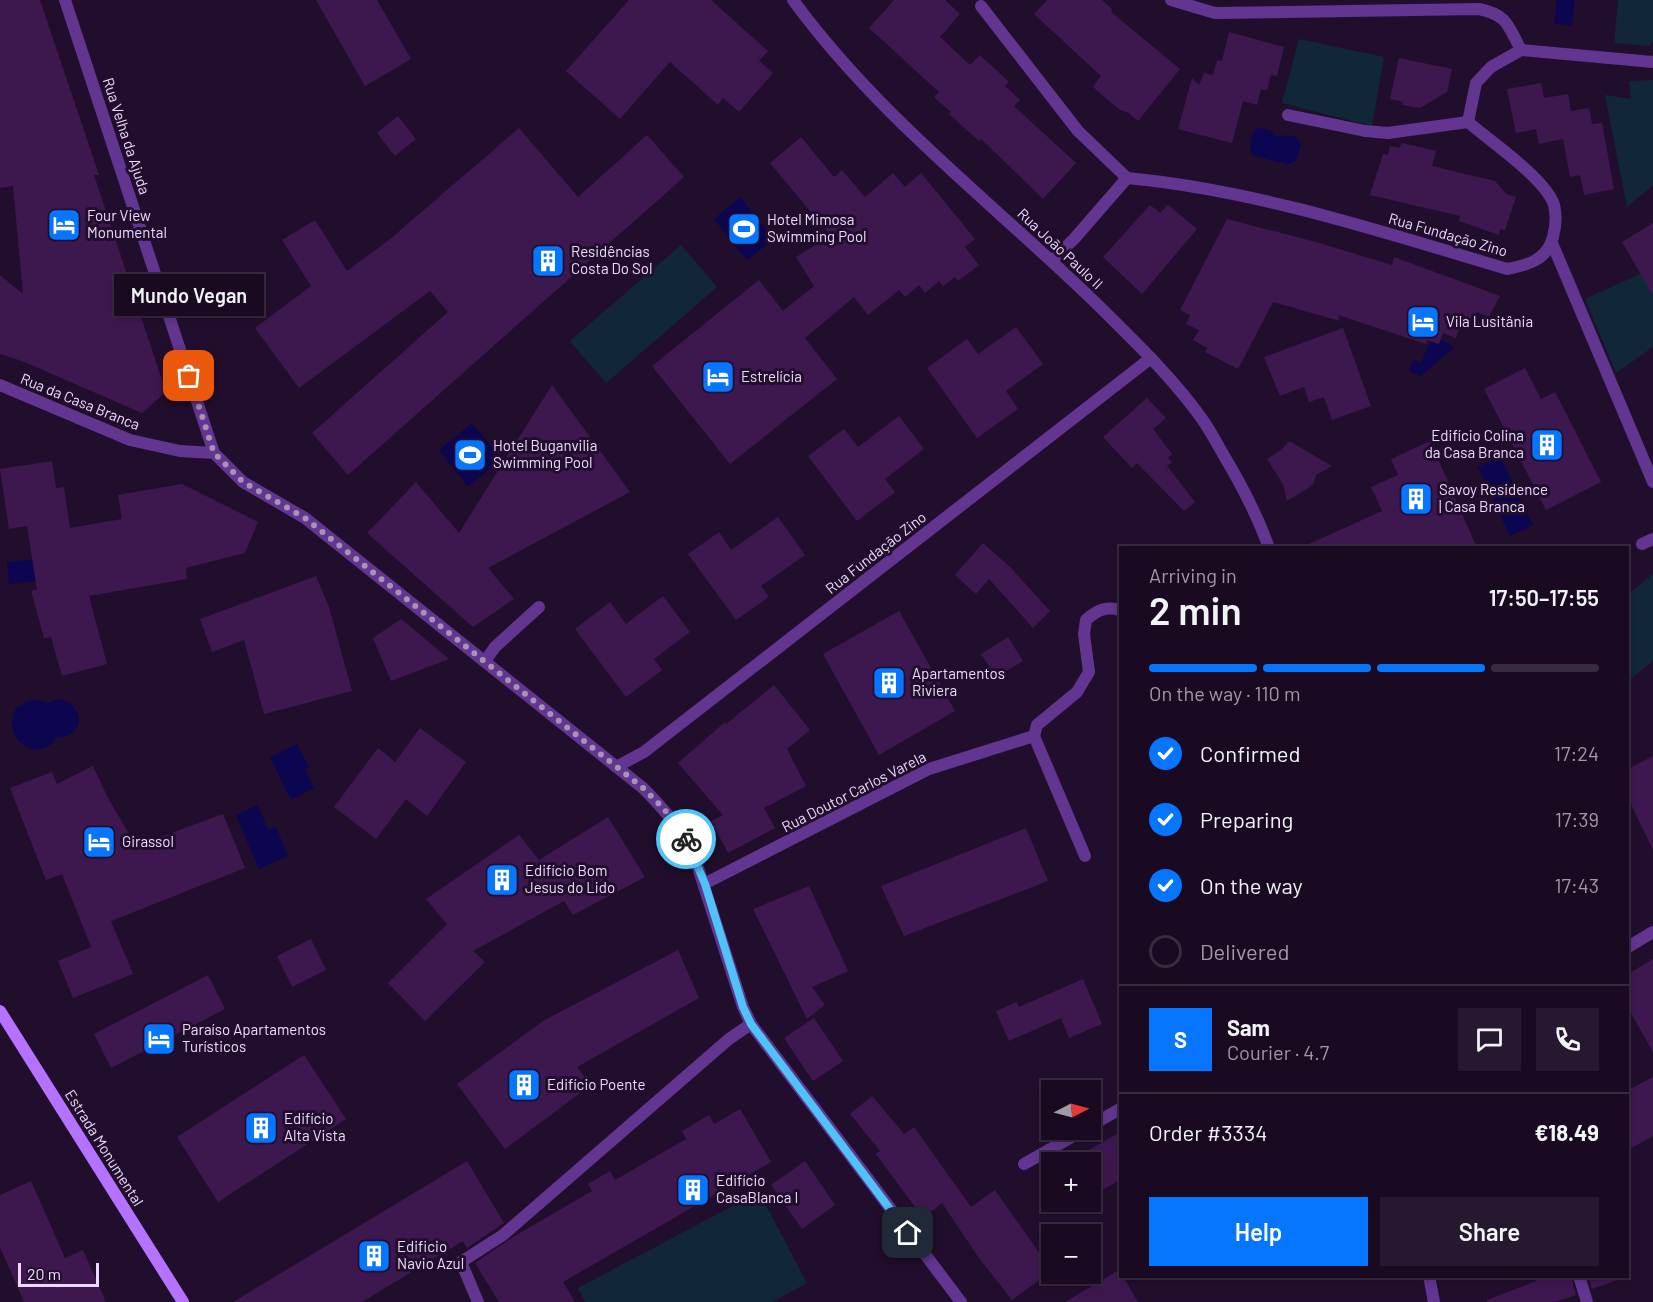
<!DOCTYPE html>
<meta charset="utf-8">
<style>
:root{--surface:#190a21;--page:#26182e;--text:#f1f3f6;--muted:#9f9aa5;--line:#372b3f;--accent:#0675ff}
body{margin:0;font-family:Barlow,sans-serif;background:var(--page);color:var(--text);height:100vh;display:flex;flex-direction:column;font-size:22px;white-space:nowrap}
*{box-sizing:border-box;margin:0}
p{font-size:20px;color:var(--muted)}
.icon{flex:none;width:33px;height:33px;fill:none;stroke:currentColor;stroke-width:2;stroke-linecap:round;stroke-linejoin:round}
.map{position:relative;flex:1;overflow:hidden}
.drawer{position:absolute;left:1119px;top:546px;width:510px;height:732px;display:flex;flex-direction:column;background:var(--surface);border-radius:0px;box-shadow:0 3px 9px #0003,0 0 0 2px var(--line)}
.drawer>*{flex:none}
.needle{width:39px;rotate:84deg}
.controls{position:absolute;left:1041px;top:1080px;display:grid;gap:12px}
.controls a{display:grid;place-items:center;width:60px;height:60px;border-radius:0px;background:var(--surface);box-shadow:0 3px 9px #0003,0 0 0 2px var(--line);font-size:30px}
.scale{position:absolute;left:18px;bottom:15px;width:81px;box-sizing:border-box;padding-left:6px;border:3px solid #efdaff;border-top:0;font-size:16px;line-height:21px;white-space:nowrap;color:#efdaff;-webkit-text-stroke:4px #210e2c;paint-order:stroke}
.pin{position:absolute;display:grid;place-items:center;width:51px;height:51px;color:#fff;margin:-26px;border-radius:12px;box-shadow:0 3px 9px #0006}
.courier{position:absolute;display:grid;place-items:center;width:60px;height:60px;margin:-30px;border:4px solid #4fc3f7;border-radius:50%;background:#fff;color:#222;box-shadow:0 2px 8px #0007}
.bubble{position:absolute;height:42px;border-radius:0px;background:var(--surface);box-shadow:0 3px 9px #0003,0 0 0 2px var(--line);font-size:20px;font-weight:600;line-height:42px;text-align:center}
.overview em{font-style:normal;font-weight:600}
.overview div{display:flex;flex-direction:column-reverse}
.overview{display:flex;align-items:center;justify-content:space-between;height:102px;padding:0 30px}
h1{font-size:39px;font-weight:600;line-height:45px}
.bar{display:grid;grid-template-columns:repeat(4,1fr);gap:9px 6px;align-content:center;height:72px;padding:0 30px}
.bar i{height:8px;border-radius:4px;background:var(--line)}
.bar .selected{background:var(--accent)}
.bar p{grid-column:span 4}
.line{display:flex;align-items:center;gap:15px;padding:0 30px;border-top:2px solid var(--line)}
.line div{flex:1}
.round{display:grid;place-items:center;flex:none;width:63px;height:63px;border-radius:0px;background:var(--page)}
ol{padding:0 30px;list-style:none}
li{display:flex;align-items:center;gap:18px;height:66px}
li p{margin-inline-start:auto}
li .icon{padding:6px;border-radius:50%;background:var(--accent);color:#fff;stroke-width:4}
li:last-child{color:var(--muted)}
li i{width:33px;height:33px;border:3px solid var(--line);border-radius:50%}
.button{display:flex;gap:12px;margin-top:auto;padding:12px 30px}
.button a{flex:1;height:69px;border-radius:0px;background:var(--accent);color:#fff;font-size:24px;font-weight:600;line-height:69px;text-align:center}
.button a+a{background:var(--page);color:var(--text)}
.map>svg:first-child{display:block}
.green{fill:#112737}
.water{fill:#0c054f}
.building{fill:#3d184f}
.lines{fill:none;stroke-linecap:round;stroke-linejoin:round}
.service{stroke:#623590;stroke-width:12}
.minor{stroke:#623590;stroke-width:12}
.tertiary{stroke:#623590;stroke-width:12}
.secondary{stroke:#b571ff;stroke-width:12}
.done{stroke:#a793b5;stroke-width:6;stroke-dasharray:0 10.8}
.route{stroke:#4fc3f7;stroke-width:8}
.labels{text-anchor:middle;stroke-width:6;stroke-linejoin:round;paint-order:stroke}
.street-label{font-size:15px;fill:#efdaff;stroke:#210e2c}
.poi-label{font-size:15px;fill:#efdaff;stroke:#210e2c;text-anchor:start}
</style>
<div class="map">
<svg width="1653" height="1302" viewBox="0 0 1653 1302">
<rect width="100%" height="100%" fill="#210e2c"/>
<g class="green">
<polygon points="1618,0 1653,0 1653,42 1649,46 1614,43"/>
<polygon points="1299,39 1384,57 1372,126 1282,103"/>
<polygon points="1653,80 1653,185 1627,207 1605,95 1631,99 1629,81"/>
<polygon points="681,245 717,287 606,383 570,341"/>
<polygon points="1653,268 1653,347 1616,373 1585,299"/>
<polygon points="1653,574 1653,661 1628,681 1628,594"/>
<polygon points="759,1192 807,1283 772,1302 585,1302 578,1288"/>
</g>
<g class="water">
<polygon points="1557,0 1575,0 1572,26 1554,23"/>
<path d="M1258,128L1270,130L1277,136C1288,136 1298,132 1301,146L1296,161L1288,164L1254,156C1247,149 1251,139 1254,131Z"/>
<polygon points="740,197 774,239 747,260 714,219"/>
<polygon points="1441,340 1452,345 1453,349 1420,376 1409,371 1413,360 1421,363 1430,342 1439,344"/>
<polygon points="472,423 502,459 468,487 439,450"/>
<polygon points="1500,456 1533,525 1510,536 1478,467"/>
<polygon points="48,558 51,580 9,584 7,562"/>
<path d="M58,699C75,701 88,721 71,734C66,737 62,736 57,737C40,765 0,741 16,708L28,701L39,700L48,703Z"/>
<polygon points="297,744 309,767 305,769 314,788 291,800 270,757"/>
<polygon points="258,805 268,830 276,827 288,856 259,869 236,815"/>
</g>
<g class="building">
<polygon points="0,0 40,0 99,175 94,175 166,392 142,413 22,361 0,354 0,275 23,294 13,186 0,188"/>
<polygon points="316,0 377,0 411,59 365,86"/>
<polygon points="629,0 711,0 768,51 759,61 773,73 739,112 723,98 718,105 670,62 620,119 566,71"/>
<polygon points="894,0 945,0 960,14 940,37 970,65 980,55 1009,82 1005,86 1020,100 1014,106 1076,163 1043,199 981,139 979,141 949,114 951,112 934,97 939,92 869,28"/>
<polygon points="1047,0 1102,0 1112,9 1111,12 1180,69 1138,121 1129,113 1120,110 1093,87 1101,76 1034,14"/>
<polygon points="1229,32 1284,47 1277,76 1271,75 1267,90 1261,89 1257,105 1243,101 1232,143 1178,129 1192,78 1199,85 1204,73 1213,75 1217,60 1222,61"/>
<polygon points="1399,58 1452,69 1447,92 1420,108 1402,105 1403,102 1390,99"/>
<polygon points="1541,83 1544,98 1568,94 1571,111 1589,108 1592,124 1602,123 1614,189 1584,195 1580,175 1570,177 1563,139 1539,144 1536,129 1516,133 1507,89"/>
<polygon points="398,116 416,139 395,156 377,133"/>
<polygon points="519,128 578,197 647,135 684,177 348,475 312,433 448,312 430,291 299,388 255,328 311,286 282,240 315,220 347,271 389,240"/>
<polygon points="801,137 834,177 842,170 865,197 893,173 905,187 921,173 975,239 965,247 979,265 958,281 955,277 943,286 939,281 925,293 919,285 905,297 899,290 868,315 854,297 805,338 837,379 730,464 652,366 759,280 783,311 814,286 796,257 831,236 770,163"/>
<polygon points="1402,143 1436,151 1432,166 1495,181 1506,194 1516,197 1505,230 1500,229 1499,235 1459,221 1460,216 1370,195 1383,154 1388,155 1390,146 1399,148"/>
<polygon points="1150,205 1160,213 1168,205 1197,229 1142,294 1103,257"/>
<polygon points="1227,219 1316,242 1392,265 1394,257 1500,296 1489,317 1477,312 1475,317 1472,316 1469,324 1461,321 1456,338 1443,333 1439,344 1427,340 1426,344 1338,315 1340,321 1273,302 1238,369 1205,352 1207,348 1193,340 1199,330 1186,324 1190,315 1180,310"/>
<polygon points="1653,223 1653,295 1622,242"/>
<polygon points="1016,327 1043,364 1006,391 1018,409 977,438 927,368 967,339 978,354"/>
<polygon points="1343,328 1371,406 1332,420 1324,397 1309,402 1304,387 1280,396 1264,357"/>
<polygon points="1525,368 1541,399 1555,392 1601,482 1546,510 1484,389"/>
<polygon points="552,385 630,492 488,568 514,599 473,627 367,533 416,482 459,533"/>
<polygon points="1147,398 1166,418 1153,429 1172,454 1168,458 1172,462 1167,466 1195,502 1184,511 1137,463 1132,468 1103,437"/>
<polygon points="899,416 924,449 885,479 895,492 857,521 808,456 844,429 858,447"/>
<polygon points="1289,441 1332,466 1316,475 1314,483 1308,488 1287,501 1283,484 1267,459 1281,450"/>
<polygon points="1430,441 1477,548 1300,548 1382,511 1371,487 1398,475 1391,459"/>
<polygon points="52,461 56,488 64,487 70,528 122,519 118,495 182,484 258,522 245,553 186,568 187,579 89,596 107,664 62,676 51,637 44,638 31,591 37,590 27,526 9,529 0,469"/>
<polygon points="778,517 805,555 761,586 769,597 736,620 688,554 719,532 731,550"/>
<polygon points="983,543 1011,568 1050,611 1033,628 989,579 976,594 955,575"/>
<polygon points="316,576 329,607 352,691 264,714 244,640 212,652 200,619"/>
<polygon points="663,596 690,632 654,659 662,670 626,697 575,629 610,602 626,624"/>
<polygon points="899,611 955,711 879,755 823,654"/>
<polygon points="401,619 449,659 391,681 373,638"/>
<polygon points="1008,637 1023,661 996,677 981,654"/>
<polygon points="774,685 810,730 787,749 806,786 764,808 775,828 728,853 711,821 723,815 678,763 725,722 726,724"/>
<polygon points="420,728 466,762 427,816 406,799 376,839 334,807 378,748 395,762"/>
<polygon points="1653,756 1653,850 1628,798 1628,769"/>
<polygon points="93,766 108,798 136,846 223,814 245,868 111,921 133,974 73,998 58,961 91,947 62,874 46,880 10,788 52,772 57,784"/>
<polygon points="608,817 645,877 573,915 564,901 473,951 485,962 425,1021 388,983 447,924 426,899 519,835 539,860"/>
<polygon points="1026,828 1048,881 904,936 881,886"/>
<polygon points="809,886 848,971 812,987 825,1005 807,1019 753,909"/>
<polygon points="311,939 326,970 292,987 277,956"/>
<polygon points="678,950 699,998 577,1067 591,1085 505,1149 457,1084 543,1021"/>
<polygon points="1653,959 1653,1052 1628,1008 1628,974"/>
<polygon points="208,975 225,1009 111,1068 94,1034"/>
<polygon points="1083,979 1102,1024 1069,1038 1061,1018 1009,1041 996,1011 1017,1002 1019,1007"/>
<polygon points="814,1018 843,1061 813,1081 784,1038"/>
<polygon points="304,1055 346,1119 218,1202 177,1137"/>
<polygon points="1653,1077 1653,1136 1628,1150 1628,1090"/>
<polygon points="872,1096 904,1134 914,1127 971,1207 995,1190 1052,1271 1012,1300 979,1258 942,1203 923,1218 876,1154 880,1151 850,1114"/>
<polygon points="740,1109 771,1162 563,1282 575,1302 499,1302 475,1263 513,1237 592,1191 588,1184 610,1171 615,1180 686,1139 682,1131 709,1115 714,1124"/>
<polygon points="1120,1132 1120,1180 1090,1197 1090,1162 1068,1162"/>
<polygon points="467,1161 504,1223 467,1248 463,1241 362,1302 233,1302"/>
<polygon points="805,1161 835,1205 802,1229 771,1185"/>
<polygon points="31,1181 65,1258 83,1250 106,1302 24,1302 0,1247 0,1195"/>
<polygon points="1119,1270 1120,1276 1123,1276 1138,1302 1065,1302"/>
<polygon points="1535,1276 1571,1276 1576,1295 1555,1302 1487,1302 1487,1300 1536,1281"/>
<polygon points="1588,1276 1618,1276 1618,1280 1592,1289"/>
</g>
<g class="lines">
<g class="service">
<polyline points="1552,243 1653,482"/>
<polyline points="1642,544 1653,539"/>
<polyline points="485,661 495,647 539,607"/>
<path d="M1034,736L1037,725L1077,692L1089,672L1084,634L1086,620C1097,610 1106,606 1120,610"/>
<polyline points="1090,1126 1120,1109"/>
<polyline points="1024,1164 1084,1130"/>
<polyline points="478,1302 461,1262 503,1235 729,1039 751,1024"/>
</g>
<g class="minor">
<path d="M65,0L214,453L243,482L305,518L643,788C662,807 678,825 692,849L743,1007L751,1024L961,1302"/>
<path d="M1171,0L1215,13L1479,9C1508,15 1508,26 1521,50"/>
<polyline points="981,6 1078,131 1127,178"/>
<polyline points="1288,115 1365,131 1388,133 1468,122"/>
<polyline points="1468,122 1476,83 1491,67 1521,50 1653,62"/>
<path d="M1127,178C1256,190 1383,232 1507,269C1528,265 1547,260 1553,237C1556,226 1557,217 1554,205C1546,179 1490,141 1468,122"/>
<polyline points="1052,260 1074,239 1127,178"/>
<polyline points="0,385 130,440 180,451 214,453"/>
<polyline points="616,767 644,752 1151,358"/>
<polyline points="704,884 929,769 1034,736 1085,856"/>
<polyline points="1628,947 1653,932"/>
<polyline points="1579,1276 1587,1302"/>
</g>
<g class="tertiary">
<path d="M793,0C879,118 997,206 1101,308C1136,343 1173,378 1202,419C1210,430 1216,442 1223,454C1241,484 1257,514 1269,548"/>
<polyline points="1429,1276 1434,1302"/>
</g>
<polyline class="secondary" points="0,1011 183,1302"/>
</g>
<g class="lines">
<polyline class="done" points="189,376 214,453 243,482 305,518 643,788 664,809 686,839"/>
<polyline class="route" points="686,839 705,884 743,1007 751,1024 908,1233"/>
</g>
<defs>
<symbol id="hotel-square" viewBox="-11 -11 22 22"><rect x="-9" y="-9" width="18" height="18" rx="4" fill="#0675ff" stroke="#210e2c"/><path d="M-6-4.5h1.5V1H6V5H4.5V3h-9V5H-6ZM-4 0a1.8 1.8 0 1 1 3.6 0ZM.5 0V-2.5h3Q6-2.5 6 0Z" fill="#fff"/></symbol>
<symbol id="stadium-square" viewBox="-11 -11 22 22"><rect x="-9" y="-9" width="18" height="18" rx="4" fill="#0675ff" stroke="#210e2c"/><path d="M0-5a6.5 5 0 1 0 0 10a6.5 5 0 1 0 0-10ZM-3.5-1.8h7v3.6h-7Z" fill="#fff"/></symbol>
<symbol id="building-square" viewBox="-11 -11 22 22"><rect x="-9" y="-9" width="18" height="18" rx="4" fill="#0675ff" stroke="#210e2c"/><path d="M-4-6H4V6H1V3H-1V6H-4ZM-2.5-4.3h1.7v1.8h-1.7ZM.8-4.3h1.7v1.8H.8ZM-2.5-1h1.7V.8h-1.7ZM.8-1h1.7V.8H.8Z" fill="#fff"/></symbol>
</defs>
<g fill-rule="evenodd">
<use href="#hotel-square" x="45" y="206" width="38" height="38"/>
<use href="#stadium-square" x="725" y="210" width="38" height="38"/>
<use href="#building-square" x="529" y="242" width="38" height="38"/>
<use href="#hotel-square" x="1404" y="303" width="38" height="38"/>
<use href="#hotel-square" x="699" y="358" width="38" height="38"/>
<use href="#building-square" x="1528" y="426" width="38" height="38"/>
<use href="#stadium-square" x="451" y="436" width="38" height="38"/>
<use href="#building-square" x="1397" y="480" width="38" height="38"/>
<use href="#building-square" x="870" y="664" width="38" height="38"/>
<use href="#hotel-square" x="80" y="823" width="38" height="38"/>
<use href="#building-square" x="483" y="861" width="38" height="38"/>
<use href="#hotel-square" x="140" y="1020" width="38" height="38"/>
<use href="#building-square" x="505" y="1066" width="38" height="38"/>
<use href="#building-square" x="242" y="1109" width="38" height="38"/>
<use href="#building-square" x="674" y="1171" width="38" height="38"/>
<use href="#building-square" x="355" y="1237" width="38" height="38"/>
</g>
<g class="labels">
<g class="street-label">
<text transform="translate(126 136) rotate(72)" y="5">Rua Velha da Ajuda</text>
<text transform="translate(1448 235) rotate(16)" y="5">Rua Fundação Zino</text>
<text transform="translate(1060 249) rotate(43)" y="5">Rua João Paulo II</text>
<text transform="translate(80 402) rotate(22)" y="5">Rua da Casa Branca</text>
<text transform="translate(876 553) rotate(-38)" y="5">Rua Fundação Zino</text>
<text transform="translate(854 792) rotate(-27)" y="5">Rua Doutor Carlos Varela</text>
<text transform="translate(104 1148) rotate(58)" y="5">Estrada Monumental</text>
</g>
<g class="poi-label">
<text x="87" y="221">Four View<tspan x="87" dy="17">Monumental</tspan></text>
<text x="767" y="225">Hotel Mimosa<tspan x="767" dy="17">Swimming Pool</tspan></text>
<text x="571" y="257">Residências<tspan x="571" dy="17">Costa Do Sol</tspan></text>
<text x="1446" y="327">Vila Lusitânia</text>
<text x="741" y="382">Estrelícia</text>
<text x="1524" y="441" text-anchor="end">Edifício Colina<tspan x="1524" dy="17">da Casa Branca</tspan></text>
<text x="493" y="451">Hotel Buganvilia<tspan x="493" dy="17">Swimming Pool</tspan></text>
<text x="1439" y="495">Savoy Residence<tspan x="1439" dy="17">| Casa Branca</tspan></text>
<text x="912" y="679">Apartamentos<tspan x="912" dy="17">Riviera</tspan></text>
<text x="122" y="847">Girassol</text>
<text x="525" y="876">Edifício Bom<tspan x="525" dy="17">Jesus do Lido</tspan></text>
<text x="182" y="1035">Paraíso Apartamentos<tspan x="182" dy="17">Turísticos</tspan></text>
<text x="547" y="1090">Edifício Poente</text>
<text x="284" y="1124">Edifício<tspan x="284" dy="17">Alta Vista</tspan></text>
<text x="716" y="1186">Edifício<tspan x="716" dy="17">CasaBlanca I</tspan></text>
<text x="397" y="1252">Edificio<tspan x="397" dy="17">Navio Azul</tspan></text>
</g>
</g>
</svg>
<div class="controls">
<a><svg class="needle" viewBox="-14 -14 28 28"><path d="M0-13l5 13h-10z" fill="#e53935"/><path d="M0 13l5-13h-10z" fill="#9f9aa5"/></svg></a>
<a>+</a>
<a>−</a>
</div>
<div class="scale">20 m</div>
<div class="pin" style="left:189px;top:376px;background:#ea580c"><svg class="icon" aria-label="bag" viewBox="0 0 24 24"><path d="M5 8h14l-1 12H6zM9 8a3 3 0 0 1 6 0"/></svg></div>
<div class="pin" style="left:908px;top:1233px;background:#1f2937"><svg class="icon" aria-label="home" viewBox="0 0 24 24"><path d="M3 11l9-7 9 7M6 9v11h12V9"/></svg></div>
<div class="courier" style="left:686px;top:839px"><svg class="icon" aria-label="bike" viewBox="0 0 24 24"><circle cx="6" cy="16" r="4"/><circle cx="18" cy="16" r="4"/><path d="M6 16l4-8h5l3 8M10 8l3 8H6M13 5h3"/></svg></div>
<div class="bubble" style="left:114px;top:274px;width:150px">Mundo Vegan</div>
<section class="drawer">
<div class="overview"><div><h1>2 min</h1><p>Arriving in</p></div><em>17:50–17:55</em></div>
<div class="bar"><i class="selected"></i><i class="selected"></i><i class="selected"></i><i></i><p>On the way · 110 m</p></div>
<ol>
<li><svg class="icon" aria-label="check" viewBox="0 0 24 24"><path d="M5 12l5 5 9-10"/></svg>Confirmed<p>17:24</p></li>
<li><svg class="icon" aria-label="check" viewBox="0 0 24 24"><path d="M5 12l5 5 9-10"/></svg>Preparing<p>17:39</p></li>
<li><svg class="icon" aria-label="check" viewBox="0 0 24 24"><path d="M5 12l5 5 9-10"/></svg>On the way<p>17:43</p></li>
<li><i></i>Delivered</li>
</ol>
<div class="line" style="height:108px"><b class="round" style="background:var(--accent);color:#fff">S</b><div><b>Sam</b><p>Courier · 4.7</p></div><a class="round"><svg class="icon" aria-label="chat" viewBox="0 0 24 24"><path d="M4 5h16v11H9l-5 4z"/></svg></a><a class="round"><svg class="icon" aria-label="phone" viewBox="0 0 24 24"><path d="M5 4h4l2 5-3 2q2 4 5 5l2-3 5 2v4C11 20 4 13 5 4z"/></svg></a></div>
<div class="line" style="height:78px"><div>Order #3334</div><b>€18.49</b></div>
<div class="button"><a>Help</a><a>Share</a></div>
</section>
</div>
